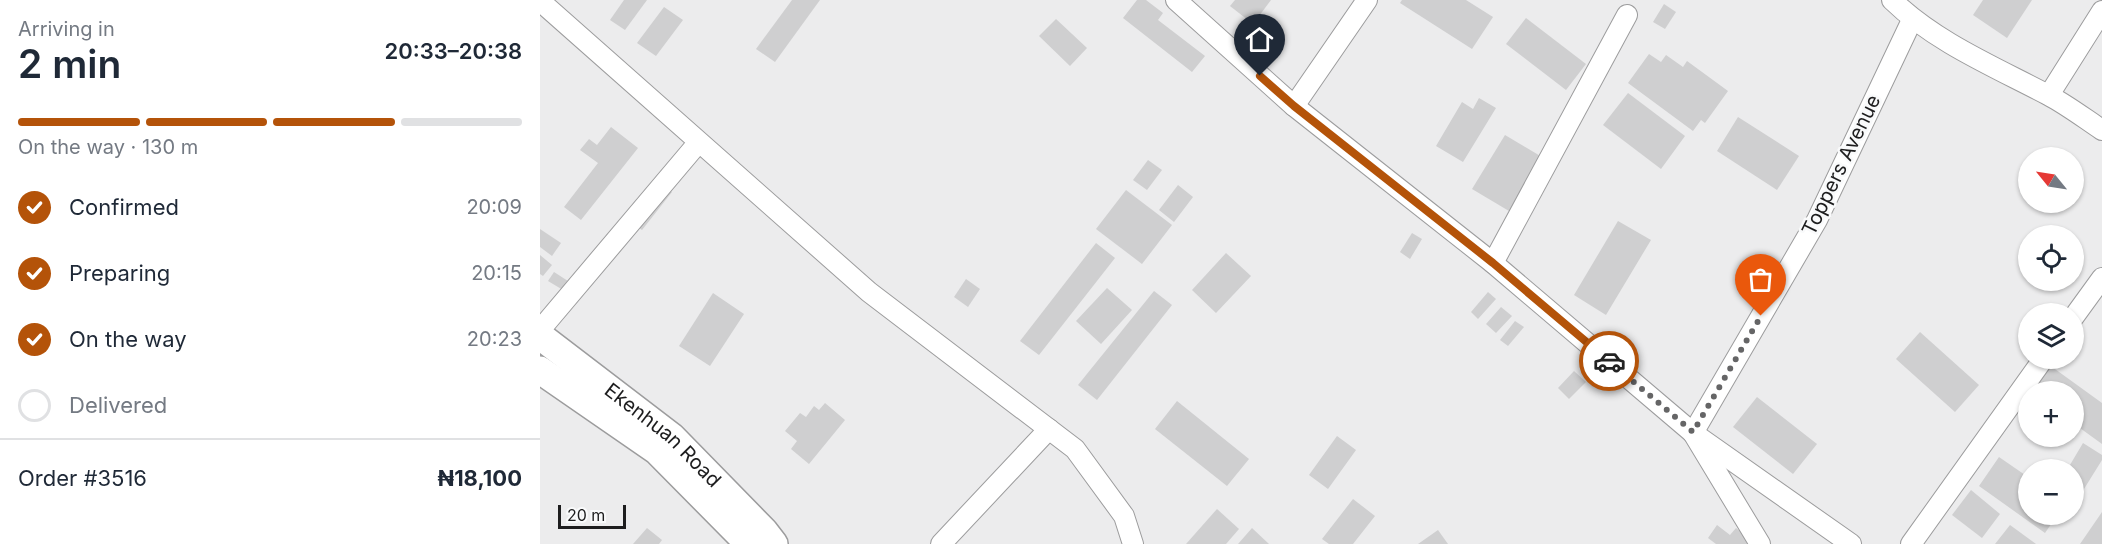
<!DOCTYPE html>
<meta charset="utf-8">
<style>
:root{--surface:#fff;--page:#f6f6f7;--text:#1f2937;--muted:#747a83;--line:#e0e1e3;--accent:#b45309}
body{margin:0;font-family:Inter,sans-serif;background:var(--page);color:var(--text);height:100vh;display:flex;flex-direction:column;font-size:22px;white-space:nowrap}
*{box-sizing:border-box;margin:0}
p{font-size:20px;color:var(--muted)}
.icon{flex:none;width:33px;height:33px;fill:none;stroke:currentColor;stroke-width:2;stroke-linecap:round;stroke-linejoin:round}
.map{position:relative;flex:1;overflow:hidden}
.panel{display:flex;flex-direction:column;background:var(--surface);width:540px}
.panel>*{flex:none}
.needle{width:39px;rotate:300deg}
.tools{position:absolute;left:1478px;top:147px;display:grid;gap:12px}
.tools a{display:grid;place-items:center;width:66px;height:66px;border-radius:50%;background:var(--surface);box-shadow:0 2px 4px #0004;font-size:30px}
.scale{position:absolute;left:18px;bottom:15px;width:68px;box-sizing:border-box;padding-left:6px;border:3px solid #1d1d1e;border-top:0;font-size:16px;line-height:21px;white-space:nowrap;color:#1d1d1e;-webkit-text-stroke:4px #f9fafb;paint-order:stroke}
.pin{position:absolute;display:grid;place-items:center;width:51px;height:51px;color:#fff;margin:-62px -26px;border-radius:50% 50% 50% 0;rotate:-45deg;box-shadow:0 0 6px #0007}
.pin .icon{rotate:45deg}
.courier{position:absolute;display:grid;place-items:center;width:60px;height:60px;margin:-30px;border:4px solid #b45309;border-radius:50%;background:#fff;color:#222;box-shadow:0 2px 8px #0007}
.overview em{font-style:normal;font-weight:600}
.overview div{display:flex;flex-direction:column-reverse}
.overview{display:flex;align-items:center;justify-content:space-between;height:102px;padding:0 18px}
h1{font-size:39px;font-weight:600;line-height:45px}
.bar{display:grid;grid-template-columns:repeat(4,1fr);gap:9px 6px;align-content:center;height:72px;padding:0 18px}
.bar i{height:8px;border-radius:4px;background:var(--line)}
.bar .selected{background:var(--accent)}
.bar p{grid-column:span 4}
.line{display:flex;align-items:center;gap:15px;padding:0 18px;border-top:2px solid var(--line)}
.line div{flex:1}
ol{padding:0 18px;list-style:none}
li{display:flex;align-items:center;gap:18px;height:66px}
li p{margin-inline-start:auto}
li .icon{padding:6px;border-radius:50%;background:var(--accent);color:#fff;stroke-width:4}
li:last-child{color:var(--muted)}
li i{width:33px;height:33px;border:3px solid var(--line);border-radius:50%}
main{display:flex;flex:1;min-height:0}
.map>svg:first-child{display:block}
.building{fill:#cfcfd0}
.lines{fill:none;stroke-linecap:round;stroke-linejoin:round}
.street-casing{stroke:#9c9c9d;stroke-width:22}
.secondary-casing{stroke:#9c9c9d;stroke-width:30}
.street{stroke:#fff;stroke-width:20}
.secondary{stroke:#fff;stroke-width:27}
.done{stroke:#656566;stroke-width:6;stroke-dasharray:0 10.8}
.route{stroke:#b45309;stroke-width:8}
.labels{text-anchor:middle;stroke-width:5;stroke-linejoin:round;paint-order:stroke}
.street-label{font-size:20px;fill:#1d1d1e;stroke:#f9fafb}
</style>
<main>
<section class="panel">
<div class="overview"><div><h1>2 min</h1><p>Arriving in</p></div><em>20:33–20:38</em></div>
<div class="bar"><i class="selected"></i><i class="selected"></i><i class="selected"></i><i></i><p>On the way · 130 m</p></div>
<ol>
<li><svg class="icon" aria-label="check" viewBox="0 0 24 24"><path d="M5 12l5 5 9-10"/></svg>Confirmed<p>20:09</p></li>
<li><svg class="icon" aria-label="check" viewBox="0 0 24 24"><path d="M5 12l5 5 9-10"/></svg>Preparing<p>20:15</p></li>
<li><svg class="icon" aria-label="check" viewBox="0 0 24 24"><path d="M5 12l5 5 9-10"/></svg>On the way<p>20:23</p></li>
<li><i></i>Delivered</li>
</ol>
<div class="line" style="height:78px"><div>Order #3516</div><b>₦18,100</b></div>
</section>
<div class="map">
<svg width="1562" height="544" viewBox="0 0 1562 544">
<rect width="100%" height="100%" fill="#ececed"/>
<g class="building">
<polygon points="84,0 107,0 85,30 70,20"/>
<polygon points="252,0 280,0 235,62 216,49"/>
<polygon points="597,0 606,0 623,13 618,20 665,56 652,72 583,18"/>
<polygon points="695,0 731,0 713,24 690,6"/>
<polygon points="862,0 926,0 953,17 932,49 860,3"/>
<polygon points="1443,0 1492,0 1467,38 1433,15"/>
<polygon points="1124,4 1136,12 1125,29 1113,22"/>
<polygon points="124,7 143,20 116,56 97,43"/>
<polygon points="986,18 1046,64 1026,90 966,44"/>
<polygon points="516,19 547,48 530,66 499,36"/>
<polygon points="1109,54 1121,62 1126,55 1143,67 1147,61 1188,91 1165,123 1161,120 1153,131 1088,83"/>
<polygon points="1088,93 1145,136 1121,169 1063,125"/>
<polygon points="939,98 956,108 923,162 896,146 922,102 933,109"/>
<polygon points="1198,117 1259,156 1237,190 1177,151"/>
<polygon points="71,127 98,148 41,220 24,207 58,163 40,150 49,139 57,145"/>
<polygon points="965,135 1002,157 969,211 932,189"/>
<polygon points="608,160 622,170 607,190 593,180"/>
<polygon points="638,185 653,197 634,222 619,210"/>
<polygon points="125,187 132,192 102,230 95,225"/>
<polygon points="586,190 632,225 602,264 556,229"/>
<polygon points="1078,221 1111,240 1066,315 1034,295"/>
<polygon points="0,229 21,243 12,256 0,247"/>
<polygon points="872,233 882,239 870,259 860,252"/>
<polygon points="556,243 575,258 499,355 480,341"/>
<polygon points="686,253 711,276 676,313 652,290"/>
<polygon points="0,255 12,265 3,276 0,274"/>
<polygon points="14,272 28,281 23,290 8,281"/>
<polygon points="426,279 440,289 428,307 414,297"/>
<polygon points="567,288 592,310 561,344 536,321"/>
<polygon points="614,291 632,305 557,400 538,385"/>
<polygon points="948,292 956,299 938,319 931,312"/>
<polygon points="173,293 204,314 170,366 139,346"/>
<polygon points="961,307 972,316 956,333 946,324"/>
<polygon points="975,321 984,327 968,346 960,340"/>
<polygon points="1380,332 1439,385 1415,412 1356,359"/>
<polygon points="1508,364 1562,403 1562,444 1533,423 1533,392 1490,392"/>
<polygon points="1034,371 1046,382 1029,399 1018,388"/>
<polygon points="1217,397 1277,444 1253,474 1193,427"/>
<polygon points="637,401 709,459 687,486 615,429"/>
<polygon points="285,403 305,420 269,464 251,449 257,441 245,431 260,413 266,417 274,406 279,410"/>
<polygon points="797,436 816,450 788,489 769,475"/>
<polygon points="1543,443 1562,455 1562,460 1539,497 1533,493 1533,470 1527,470"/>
<polygon points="1459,457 1488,477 1488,514 1518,514 1505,533 1439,486"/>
<polygon points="1431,490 1460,514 1442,538 1412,515"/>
<polygon points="813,499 835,516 813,544 789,544 782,539"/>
<polygon points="677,509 699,529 686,544 646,544"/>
<polygon points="1562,512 1562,544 1540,544"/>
<polygon points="1177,525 1190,535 1196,528 1211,540 1208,544 1176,544 1168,538"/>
<polygon points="1470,525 1496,544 1455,544"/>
<polygon points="107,528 122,540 119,544 93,544"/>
<polygon points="712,528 729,544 698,544"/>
<polygon points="898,530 908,544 878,544"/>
</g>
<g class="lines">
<defs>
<g id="street">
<polyline points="636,0 754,106 953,263 1153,433 1311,544"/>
<path d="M1352,0C1395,42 1455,67 1508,95C1527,105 1544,118 1562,130"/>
<polyline points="0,1 329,292 535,449 584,516 593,544"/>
<polyline points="1509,95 1562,11"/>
<polyline points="754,106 827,0"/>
<polyline points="953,263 1087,15"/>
<polyline points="1533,318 1562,278"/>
<polyline points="0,330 158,143"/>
<polyline points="401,544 509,429"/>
<polyline points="1220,544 1153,433 1277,220 1372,20"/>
<polyline points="1371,544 1504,358"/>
</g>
<g id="secondary">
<path id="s1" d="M0,336L132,437L224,531L234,544"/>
<polyline points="0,370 117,451 209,544"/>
</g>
</defs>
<use href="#street" class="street-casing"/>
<use href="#secondary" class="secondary-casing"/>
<use href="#street" class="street"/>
<use href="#secondary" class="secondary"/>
</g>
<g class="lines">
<polyline class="done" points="1069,361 1153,432 1221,316"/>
<polyline class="route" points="720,76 754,106 953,263 1069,361"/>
</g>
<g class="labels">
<g class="street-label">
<text transform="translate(1301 165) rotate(-64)" y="7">Toppers Avenue</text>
<text dy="7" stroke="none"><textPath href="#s1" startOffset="158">Ekenhuan Road</textPath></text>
</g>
</g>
</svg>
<div class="tools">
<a><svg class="needle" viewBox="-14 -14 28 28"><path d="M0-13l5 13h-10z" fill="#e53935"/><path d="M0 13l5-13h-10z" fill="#747a83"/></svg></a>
<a><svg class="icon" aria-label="locate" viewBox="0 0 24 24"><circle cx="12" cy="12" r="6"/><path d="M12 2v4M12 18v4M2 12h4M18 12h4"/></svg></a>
<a><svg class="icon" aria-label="layers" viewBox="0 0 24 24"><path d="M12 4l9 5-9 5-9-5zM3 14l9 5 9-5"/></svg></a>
<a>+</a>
<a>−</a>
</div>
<div class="scale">20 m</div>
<div class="pin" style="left:1221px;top:316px;background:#ea580c"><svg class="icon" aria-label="bag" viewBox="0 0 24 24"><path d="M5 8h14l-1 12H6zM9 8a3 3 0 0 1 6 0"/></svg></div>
<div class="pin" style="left:720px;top:76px;background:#1f2937"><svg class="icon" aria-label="home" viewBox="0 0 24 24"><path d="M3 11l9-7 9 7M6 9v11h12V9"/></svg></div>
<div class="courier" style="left:1069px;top:361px"><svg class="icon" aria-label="car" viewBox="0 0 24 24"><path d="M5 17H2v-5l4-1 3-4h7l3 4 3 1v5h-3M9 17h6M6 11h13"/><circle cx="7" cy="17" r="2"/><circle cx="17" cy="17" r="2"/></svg></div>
</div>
</main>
